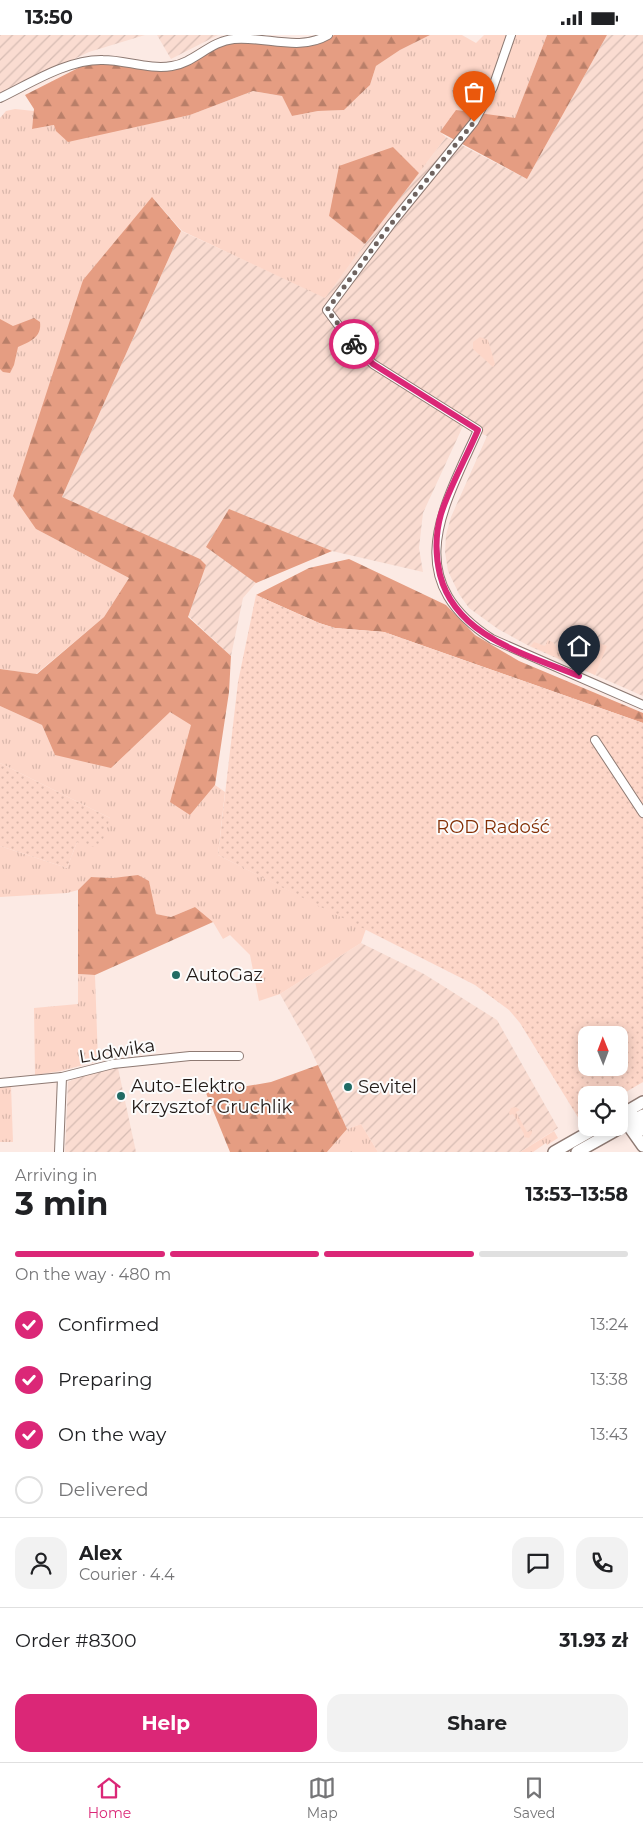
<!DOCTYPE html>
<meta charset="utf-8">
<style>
:root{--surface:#fff;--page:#f2f2f2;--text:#202124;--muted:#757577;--line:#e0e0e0;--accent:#db2777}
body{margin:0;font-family:Montserrat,sans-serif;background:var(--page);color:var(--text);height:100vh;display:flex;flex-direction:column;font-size:19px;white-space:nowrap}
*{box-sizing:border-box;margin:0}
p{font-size:16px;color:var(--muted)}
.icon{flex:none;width:28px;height:28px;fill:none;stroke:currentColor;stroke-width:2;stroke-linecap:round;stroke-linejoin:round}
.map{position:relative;height:1117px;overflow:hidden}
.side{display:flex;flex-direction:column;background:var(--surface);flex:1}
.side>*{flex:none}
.needle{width:32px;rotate:359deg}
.fabs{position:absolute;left:578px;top:991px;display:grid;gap:10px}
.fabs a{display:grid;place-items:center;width:50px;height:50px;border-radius:10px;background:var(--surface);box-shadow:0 2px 12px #0003;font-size:25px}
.pin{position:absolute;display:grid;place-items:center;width:42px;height:42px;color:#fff;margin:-51px -21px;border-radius:50% 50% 50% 0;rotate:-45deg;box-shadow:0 0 5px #0007}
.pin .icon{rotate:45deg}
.courier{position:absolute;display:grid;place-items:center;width:50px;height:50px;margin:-25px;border:4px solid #db2777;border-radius:50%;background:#fff;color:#222;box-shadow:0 1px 6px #0007}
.summary em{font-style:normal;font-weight:700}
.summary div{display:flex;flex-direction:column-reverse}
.summary{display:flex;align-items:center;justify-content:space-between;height:85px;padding:0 15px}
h1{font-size:32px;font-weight:700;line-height:38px}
.bar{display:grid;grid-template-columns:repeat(4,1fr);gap:8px 5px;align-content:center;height:60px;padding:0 15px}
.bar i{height:6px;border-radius:4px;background:var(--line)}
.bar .active{background:var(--accent)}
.bar p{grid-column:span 4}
.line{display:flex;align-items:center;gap:12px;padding:0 15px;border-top:1px solid var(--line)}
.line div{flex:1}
.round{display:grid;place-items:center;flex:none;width:52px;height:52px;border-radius:15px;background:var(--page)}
ol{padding:0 15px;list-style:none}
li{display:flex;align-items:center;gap:15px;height:55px}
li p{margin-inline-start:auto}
li .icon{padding:5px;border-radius:50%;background:var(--accent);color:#fff;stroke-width:4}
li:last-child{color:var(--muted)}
li i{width:28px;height:28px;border:2px solid var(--line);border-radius:50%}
.action{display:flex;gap:10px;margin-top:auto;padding:10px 15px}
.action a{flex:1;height:58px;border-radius:15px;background:var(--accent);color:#fff;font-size:20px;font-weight:700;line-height:58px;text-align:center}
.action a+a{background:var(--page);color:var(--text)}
.status{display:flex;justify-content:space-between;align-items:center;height:35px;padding:0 25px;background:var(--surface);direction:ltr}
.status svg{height:14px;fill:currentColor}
.tab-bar{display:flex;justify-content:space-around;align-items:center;height:70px;border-top:1px solid var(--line);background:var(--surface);font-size:14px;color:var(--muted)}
.tab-bar a{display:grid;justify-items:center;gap:2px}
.tab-bar .active{color:var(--accent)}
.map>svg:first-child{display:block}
.industrial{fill:url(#industrial-furrows)}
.grass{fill:url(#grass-tufts)}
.forest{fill:url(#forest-firs)}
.garden{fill:url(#garden-dots);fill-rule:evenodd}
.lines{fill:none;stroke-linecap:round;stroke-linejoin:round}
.street-casing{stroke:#8e7a73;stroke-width:10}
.secondary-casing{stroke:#8e7a73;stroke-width:14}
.street{stroke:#fff;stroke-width:8}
.secondary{stroke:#fff;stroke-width:11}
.done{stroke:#6e635f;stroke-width:5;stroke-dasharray:0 9}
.route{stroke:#db2777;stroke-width:6}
.poi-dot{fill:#216b64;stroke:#fcfcfc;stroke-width:2}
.labels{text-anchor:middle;stroke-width:4;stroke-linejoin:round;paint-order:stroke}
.park-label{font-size:18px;fill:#832f05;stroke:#fcfcfc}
.poi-label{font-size:18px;fill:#211a17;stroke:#fcfcfc;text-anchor:start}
.street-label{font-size:18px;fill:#211a17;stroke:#fcfcfc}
</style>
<div class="status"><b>13:50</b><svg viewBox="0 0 49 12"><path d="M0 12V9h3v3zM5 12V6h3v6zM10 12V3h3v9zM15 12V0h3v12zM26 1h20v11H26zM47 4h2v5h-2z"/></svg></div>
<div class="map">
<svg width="643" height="1117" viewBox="0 0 643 1117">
<defs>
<pattern id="industrial-furrows" width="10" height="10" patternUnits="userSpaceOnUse" patternTransform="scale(1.25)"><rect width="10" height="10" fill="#fadcd1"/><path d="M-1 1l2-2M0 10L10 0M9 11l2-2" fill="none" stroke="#d6bcb3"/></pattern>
<pattern id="grass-tufts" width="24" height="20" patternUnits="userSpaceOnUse" patternTransform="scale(1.25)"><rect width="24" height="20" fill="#fdd6c8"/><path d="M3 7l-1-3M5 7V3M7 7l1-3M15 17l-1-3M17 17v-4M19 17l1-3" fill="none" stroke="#d9b7ab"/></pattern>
<pattern id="forest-firs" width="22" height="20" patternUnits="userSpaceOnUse" patternTransform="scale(1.25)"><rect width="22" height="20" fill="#e59d82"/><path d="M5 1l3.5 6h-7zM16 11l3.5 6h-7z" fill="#b97f69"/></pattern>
<pattern id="garden-dots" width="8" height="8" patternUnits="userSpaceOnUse" patternTransform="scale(1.25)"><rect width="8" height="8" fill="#fdd6c8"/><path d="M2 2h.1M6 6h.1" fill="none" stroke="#d9b7ab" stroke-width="1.8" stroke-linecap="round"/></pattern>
</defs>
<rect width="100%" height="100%" fill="#fceae4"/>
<g class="industrial">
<polygon points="0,0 145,0 89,17 0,59"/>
<polygon points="157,0 218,0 171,24"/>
<polygon points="607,0 643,0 643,661 531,612 498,594 469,573 459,559 448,536 445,517 446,500 451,482 487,401 463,391 423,478 419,513 423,537 332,516 267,542 256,548 243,563 231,621 62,462 181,196 325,262 446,102 527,144"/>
<polygon points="361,908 424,939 497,985 558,1093 520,1117 378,1117 361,1089 347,1094 309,1011 280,959"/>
<polygon points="118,1033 136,1117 65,1117 68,1047 80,1041"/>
</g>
<g class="grass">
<polygon points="430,0 462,0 476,8 484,0 547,0 515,83 440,97 446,102 419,138 393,112 329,181 365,209 325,263 182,196 153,163 83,245 36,494 129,543 104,582 36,639 0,634 0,83 6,76 15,74 34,76 32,94 55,90 134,92 190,80 253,56 282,61 292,81 318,76 344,75 370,50 376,31 400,15"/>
<polygon points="480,302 488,305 495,329 493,332 473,314 473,307"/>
<polygon points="584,602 607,611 595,640 531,611 534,607 545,611 548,605 554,608 558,616 574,623"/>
<polygon points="0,671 42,690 55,720 170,677 191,689 190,780 215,750 225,757 218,820 366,894 361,908 280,959 259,966 250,920 230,900 223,904 213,887 195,872 171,882 155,879 149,846 138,841 113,843 91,842 78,855 67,858 0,862 0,811 67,833 77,807 110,783 0,728"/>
<polygon points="78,939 95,940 98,1026 61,1036 35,1040 34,973 78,969"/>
<polygon points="11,1051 13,1107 0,1107 0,1052"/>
<polygon points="516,1072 520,1075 516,1077 527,1097 532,1095 532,1098 529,1103 524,1102 524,1099 513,1079 510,1080 509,1078 511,1073"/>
<polygon points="361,1089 378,1117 327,1117 347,1094"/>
<polygon points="554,1096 558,1103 547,1110 546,1108 533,1117 520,1117"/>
</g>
<g class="forest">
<polygon points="334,0 430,0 400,15 376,31 370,50 344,75 318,76 292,81 282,61 253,56 190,80 68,107 56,96 54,90 32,94 34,74 25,60 84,30 107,28 174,34 222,10 240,7 316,10"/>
<polygon points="547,0 607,0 527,144 440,97 456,75 515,83"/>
<polygon points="393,112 419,138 365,209 329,181 339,131"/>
<polygon points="152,162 181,196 62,462 200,524 206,530 188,582 231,621 229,657 215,750 190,780 170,767 191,690 170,677 111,733 55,720 42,690 0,671 0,634 37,639 104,582 129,543 36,494 13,461 83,245"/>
<path d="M34,283L40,287C42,302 30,307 18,312L14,330L10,338L3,337L0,334V284L13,291Z"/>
<polygon points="229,474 332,516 256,548 206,512"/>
<polygon points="349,524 446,570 475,600 519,626 643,678 643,688 384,597 335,593 319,588 256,560 309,533"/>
<polygon points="138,840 149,846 156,879 171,882 195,872 213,887 95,940 78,939 78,855 91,842 113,843"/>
<polygon points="318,1030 347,1094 327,1117 230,1117 206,1058 271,1047"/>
</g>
<g class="garden">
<path d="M256,560L319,588L335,593L384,597L643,688V1047L619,1061L586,1060V1080L579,1084L520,988L509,975L475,950L218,820L238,647ZM586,1000H619V1032H586Z"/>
<polygon points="0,728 110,783 100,814 77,807 67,833 0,811"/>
</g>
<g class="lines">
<defs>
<g id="street">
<path d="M511,0L493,52L474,87L391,189L327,275L350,306L373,329L478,395C443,474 399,544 492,604L643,670"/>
<path d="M0,63C31,48 68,24 103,25C125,25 150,35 172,31C194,28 210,6 234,4C266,1 299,17 328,0"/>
<polyline points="595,705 643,778"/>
<polyline points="0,1048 62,1042 113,1029 190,1021 239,1021"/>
<polyline points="59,1117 62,1042"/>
</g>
<g id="secondary">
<polyline points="631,1078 643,1095"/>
<polyline points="621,1080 643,1111"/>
<polyline points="619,1081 643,1067"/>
<polyline points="554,1117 598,1092"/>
<polyline points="577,1117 643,1080"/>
</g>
</defs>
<use href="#street" class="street-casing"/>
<use href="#secondary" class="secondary-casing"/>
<use href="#street" class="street"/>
<use href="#secondary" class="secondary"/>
</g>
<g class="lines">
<polyline class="done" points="354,309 327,275 391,189 474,87"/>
<path class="route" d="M354,309L373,329L478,395C466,423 450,451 441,479C435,500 435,519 440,540C456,602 526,619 579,641"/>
</g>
<g class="poi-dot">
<circle cx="176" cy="940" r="5"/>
<circle cx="348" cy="1052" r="5"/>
<circle cx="121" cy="1061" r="5"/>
</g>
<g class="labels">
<g class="park-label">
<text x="493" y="798">ROD Radość</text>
</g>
<g class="poi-label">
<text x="186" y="946">AutoGaz</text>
<text x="131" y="1057">Auto-Elektro<tspan x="131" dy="21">Krzysztof Gruchlik</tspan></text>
<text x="358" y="1058">Sevitel</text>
</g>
<g class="street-label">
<text transform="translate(117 1016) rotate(-9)" y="6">Ludwika</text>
</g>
</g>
</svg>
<div class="fabs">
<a><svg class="needle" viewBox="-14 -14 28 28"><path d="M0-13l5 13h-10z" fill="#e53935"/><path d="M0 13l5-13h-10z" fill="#757577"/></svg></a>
<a><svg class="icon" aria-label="locate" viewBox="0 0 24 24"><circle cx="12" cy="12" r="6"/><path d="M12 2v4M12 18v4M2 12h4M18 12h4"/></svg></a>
</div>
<div class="pin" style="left:474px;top:87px;background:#ea580c"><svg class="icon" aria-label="bag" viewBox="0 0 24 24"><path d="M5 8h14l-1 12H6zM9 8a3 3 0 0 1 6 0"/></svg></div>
<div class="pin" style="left:579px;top:641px;background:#1f2937"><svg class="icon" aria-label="home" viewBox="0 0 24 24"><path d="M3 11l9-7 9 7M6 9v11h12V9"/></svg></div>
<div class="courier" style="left:354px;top:309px"><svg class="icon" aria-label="bike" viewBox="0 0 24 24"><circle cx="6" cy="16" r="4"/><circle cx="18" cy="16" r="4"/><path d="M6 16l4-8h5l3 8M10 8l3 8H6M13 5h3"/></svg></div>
</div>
<section class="side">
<div class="summary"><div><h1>3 min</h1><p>Arriving in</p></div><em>13:53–13:58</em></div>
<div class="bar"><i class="active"></i><i class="active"></i><i class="active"></i><i></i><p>On the way · 480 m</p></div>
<ol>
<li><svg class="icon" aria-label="check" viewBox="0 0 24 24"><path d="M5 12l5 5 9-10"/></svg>Confirmed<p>13:24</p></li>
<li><svg class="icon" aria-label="check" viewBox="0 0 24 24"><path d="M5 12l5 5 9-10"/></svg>Preparing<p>13:38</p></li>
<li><svg class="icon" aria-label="check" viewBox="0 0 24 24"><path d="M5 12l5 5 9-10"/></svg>On the way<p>13:43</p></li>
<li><i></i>Delivered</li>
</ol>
<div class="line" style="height:90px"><a class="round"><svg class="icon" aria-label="person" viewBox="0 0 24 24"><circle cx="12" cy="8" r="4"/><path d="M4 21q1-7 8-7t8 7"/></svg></a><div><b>Alex</b><p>Courier · 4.4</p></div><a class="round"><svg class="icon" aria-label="chat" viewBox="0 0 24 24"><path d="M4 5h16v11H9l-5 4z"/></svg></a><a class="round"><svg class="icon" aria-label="phone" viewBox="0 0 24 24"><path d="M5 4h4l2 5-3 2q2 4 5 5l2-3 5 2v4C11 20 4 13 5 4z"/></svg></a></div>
<div class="line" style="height:65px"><div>Order #8300</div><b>31.93 zł</b></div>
<div class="action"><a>Help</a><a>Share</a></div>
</section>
<nav class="tab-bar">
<a class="active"><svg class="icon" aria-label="home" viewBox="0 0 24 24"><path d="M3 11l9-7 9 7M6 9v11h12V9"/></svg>Home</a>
<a><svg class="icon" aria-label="map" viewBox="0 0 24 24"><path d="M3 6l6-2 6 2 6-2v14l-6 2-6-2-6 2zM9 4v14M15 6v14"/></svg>Map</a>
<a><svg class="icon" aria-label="saved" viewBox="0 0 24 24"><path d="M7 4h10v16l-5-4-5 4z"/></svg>Saved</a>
</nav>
